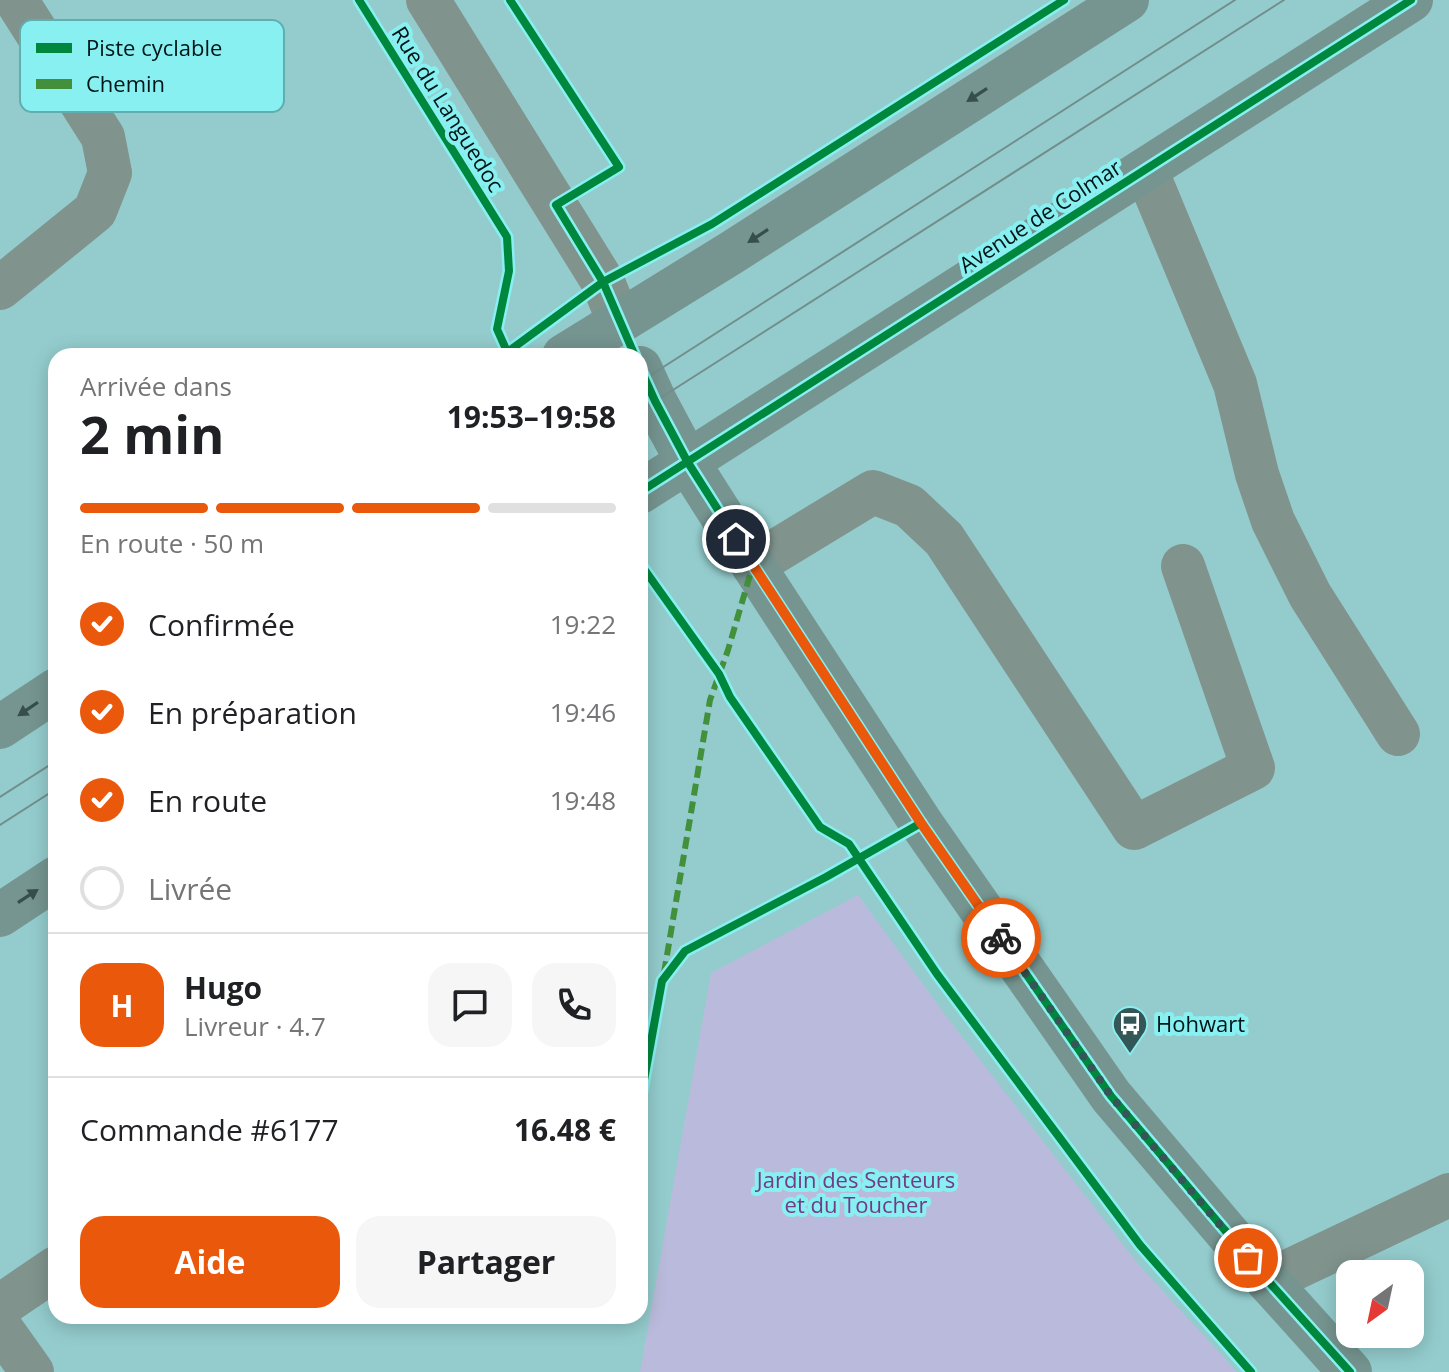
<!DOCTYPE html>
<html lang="fr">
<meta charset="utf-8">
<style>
:root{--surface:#fff;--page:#f6f6f6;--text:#202124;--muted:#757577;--line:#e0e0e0;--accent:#ea580c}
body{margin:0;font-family:"Open Sans",sans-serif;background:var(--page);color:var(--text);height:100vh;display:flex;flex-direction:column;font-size:30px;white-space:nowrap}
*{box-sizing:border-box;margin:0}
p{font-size:26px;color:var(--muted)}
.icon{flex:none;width:44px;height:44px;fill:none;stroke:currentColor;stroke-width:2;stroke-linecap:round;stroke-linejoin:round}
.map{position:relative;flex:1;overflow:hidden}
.panel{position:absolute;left:48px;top:348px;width:600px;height:976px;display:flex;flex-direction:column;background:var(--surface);border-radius:24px;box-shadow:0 4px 20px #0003}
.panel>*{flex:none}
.needle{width:52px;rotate:213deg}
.controls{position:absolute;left:1336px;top:1260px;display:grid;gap:16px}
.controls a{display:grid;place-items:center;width:88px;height:88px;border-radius:16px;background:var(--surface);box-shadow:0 4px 20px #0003;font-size:40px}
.pin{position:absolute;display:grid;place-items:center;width:68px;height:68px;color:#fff;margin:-34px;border:4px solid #fff;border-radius:50%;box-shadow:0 2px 8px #0007}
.courier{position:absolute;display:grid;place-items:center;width:80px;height:80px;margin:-40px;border:6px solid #ea580c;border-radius:50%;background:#fff;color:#222;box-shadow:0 2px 10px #0007}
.head em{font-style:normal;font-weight:700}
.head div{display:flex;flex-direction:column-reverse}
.head{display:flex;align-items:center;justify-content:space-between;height:136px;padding:0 32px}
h1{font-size:52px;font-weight:700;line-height:60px}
.bar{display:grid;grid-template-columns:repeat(4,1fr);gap:12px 8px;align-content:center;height:96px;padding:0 32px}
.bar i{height:10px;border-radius:6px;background:var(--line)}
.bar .active{background:var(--accent)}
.bar p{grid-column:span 4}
.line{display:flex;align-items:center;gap:20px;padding:0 32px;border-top:2px solid var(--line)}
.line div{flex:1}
.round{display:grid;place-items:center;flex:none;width:84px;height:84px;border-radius:24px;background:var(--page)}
ol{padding:0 32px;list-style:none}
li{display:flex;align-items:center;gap:24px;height:88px}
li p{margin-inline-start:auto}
li .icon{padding:8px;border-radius:50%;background:var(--accent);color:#fff;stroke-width:4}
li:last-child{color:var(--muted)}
li i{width:44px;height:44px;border:4px solid var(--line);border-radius:50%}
.cta{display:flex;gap:16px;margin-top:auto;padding:16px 32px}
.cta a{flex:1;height:92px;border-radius:24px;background:var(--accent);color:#fff;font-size:32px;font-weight:700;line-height:92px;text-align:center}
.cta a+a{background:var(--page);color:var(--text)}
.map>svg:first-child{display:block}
.green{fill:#babadc}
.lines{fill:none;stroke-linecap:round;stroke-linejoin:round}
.minor{stroke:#80948d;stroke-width:44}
.major{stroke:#769590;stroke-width:44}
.tram{stroke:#728e8c;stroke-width:2}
.quiet{stroke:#42903b;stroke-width:6;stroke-dasharray:12 6;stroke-linecap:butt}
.cycleway-casing{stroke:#89f0f2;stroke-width:13}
.cycleway{stroke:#00873e;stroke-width:8}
.oneway{fill:#364f4d}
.done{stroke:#345656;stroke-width:8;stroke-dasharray:0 14.4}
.route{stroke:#ea580c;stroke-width:10}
.labels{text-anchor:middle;stroke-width:8;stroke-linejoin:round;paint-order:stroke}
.street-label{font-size:22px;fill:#011616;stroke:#89f0f2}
.poi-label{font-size:22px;fill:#011616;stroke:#89f0f2;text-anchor:start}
.park-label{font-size:22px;fill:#733a86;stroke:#89f0f2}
.key{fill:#89f0f2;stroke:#60afb0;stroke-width:2}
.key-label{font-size:22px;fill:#011616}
</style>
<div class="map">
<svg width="1449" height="1372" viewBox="0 0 1449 1372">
<rect width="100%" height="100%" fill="#94cccd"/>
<polygon class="green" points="858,895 946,1016 1138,1264 1237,1372 640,1372 711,973"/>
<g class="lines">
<g class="minor">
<polyline points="428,0 603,282 619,322"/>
<polyline points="1146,170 1235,384 1257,474 1273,521 1310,595 1398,734"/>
<polyline points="0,288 95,211 110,173 103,137 16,0"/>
<polyline points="753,565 873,492 909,506 944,539 1134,828 1253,768 1183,566"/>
<polyline points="1268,1281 1449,1195"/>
<polyline points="0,1306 56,1268"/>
<polyline points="0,1327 32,1372"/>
</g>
<g class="major">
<polyline points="564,356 731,253 1127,0"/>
<polyline points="640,368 655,401 687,461 753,565 921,823 1111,1096 1268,1281 1350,1372"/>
<polyline points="640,492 1411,0"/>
<polyline points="0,727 56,690"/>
<polyline points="0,915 56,878"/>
</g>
<g class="tram">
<polyline points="640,382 1235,0"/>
<polyline points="640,411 1284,0"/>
<polyline points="0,797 56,761"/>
<polyline points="0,825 56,789"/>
</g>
<polyline class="quiet" points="664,973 710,700 728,650 753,565"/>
<defs>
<g id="cycleway">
<polyline points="359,0 507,237 509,271 497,329 509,356"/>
<polyline points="510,0 619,167 556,205 603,282 635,356"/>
<polyline points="502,356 603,282 712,224 1064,0"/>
<polyline points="640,368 655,401 687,461 753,565 921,823 1111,1096 1268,1281 1350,1372"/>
<polyline points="640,492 1411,0"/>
<polyline points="644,569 719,674 730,697 820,827 849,844 937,974 1140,1245 1251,1372"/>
<polyline points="640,1102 662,981 685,951 826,877 921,823"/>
</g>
</defs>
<use href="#cycleway" class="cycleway-casing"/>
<use href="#cycleway" class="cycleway"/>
</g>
<defs><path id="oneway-solid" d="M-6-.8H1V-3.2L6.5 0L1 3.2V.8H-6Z" transform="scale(2)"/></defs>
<g class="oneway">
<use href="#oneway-solid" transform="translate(977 95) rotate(147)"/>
<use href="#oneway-solid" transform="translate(758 236) rotate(147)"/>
<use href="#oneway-solid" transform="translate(28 709) rotate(146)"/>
<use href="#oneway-solid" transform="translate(28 896) rotate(-33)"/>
</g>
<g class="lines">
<polyline class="done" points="1001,938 1111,1096 1248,1258"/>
<polyline class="route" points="736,539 921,823 1001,938"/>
</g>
<defs>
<symbol id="bus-pin" viewBox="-11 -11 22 30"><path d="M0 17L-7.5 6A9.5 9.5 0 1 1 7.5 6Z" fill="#345656" stroke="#89f0f2"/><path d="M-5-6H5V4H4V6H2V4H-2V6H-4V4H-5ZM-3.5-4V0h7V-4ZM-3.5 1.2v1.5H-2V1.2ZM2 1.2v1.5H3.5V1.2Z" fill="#fff"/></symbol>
</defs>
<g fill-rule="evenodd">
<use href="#bus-pin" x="1110" y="1004" width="40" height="54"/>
</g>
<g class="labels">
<g class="street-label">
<text transform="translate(448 109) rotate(58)" y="8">Rue du Languedoc</text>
<text transform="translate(1040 216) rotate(-33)" y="8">Avenue de Colmar</text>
</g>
<g class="poi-label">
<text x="1156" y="1032">Hohwart</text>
</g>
<g class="park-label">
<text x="856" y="1188">Jardin des Senteurs<tspan x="856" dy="25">et du Toucher</tspan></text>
</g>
</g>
<rect x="20" y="20" width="264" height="92" rx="12" class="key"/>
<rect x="36" y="43" width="36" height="10" fill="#00873e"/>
<rect x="36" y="79" width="36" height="10" fill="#42903b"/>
<g class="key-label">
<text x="86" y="56">Piste cyclable</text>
<text x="86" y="92">Chemin</text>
</g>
</svg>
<div class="controls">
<a><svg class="needle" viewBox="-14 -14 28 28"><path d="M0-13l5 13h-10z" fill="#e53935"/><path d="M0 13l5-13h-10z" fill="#757577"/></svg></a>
</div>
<div class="pin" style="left:1248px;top:1258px;background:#ea580c"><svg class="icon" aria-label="bag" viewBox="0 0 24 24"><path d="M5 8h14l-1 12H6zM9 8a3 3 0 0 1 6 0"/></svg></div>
<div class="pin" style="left:736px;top:539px;background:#1f2937"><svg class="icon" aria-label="home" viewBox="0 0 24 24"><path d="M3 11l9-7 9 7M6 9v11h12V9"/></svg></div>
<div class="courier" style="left:1001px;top:938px"><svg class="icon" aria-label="bike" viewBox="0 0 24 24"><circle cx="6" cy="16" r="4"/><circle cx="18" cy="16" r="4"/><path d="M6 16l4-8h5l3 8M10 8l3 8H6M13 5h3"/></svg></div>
<section class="panel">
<div class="head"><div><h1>2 min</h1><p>Arrivée dans</p></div><em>19:53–19:58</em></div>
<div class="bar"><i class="active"></i><i class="active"></i><i class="active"></i><i></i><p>En route · 50 m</p></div>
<ol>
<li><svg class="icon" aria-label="check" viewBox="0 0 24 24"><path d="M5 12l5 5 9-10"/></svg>Confirmée<p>19:22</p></li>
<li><svg class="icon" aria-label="check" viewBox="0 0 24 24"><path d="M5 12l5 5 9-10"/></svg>En préparation<p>19:46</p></li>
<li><svg class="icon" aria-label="check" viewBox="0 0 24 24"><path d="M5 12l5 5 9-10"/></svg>En route<p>19:48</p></li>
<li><i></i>Livrée</li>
</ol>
<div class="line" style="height:144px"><b class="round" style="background:var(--accent);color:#fff">H</b><div><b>Hugo</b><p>Livreur · 4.7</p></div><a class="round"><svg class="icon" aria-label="chat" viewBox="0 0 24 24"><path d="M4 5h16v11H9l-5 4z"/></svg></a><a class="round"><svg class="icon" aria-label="phone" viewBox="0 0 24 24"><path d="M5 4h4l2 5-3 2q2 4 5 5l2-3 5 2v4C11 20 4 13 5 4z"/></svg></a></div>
<div class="line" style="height:104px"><div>Commande #6177</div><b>16.48 €</b></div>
<div class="cta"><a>Aide</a><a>Partager</a></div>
</section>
</div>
